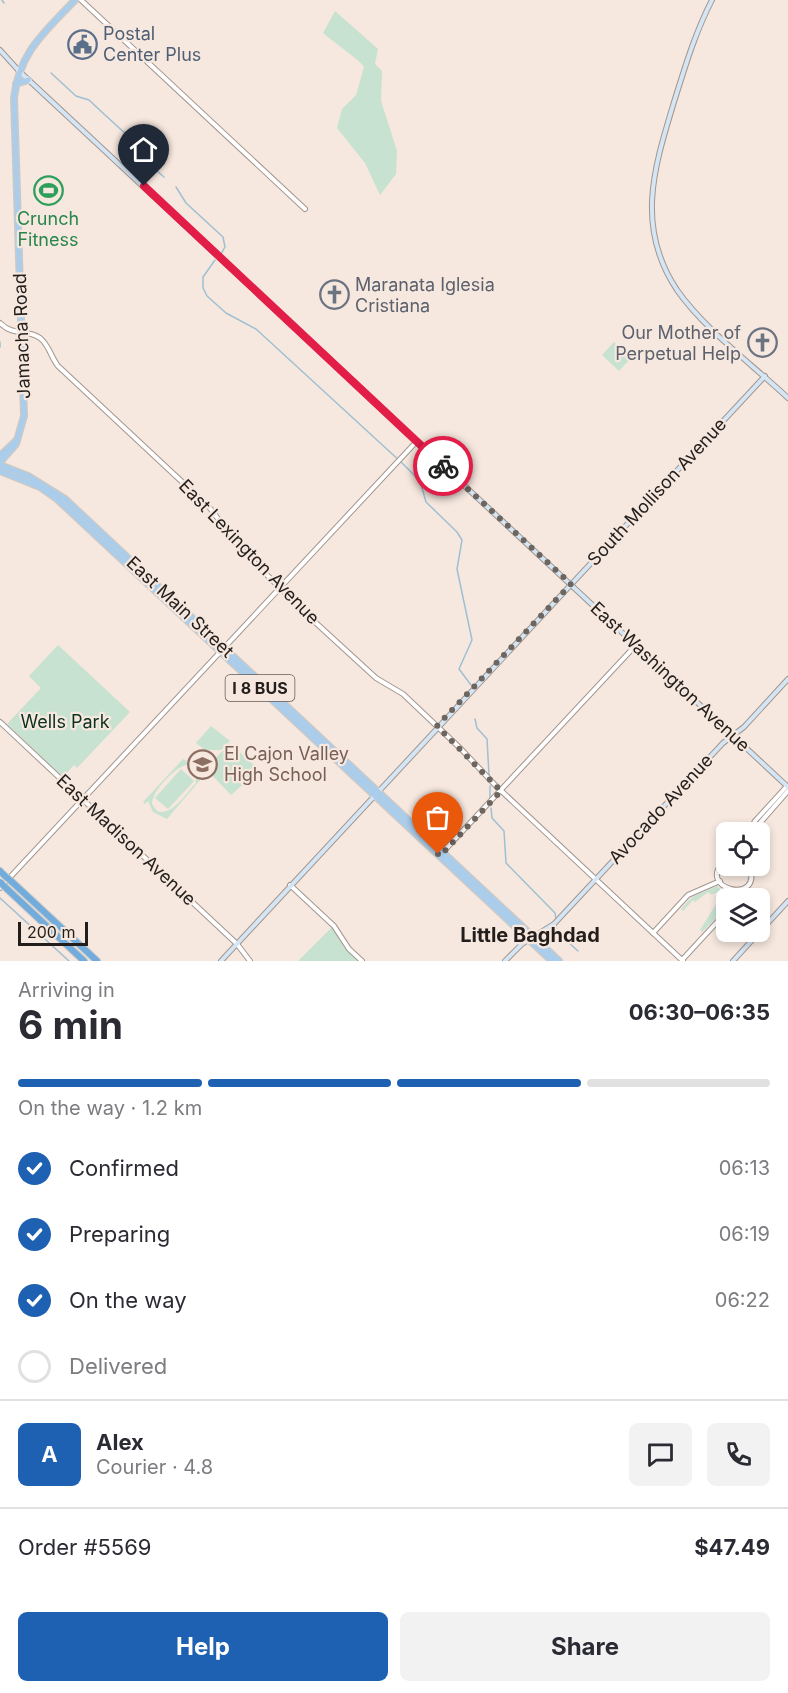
<!DOCTYPE html>
<meta charset="utf-8">
<style>
:root{--surface:#fff;--page:#f2f2f3;--text:#2b2b33;--muted:#7c7c81;--line:#e1e1e2;--accent:#1e61b2}
body{margin:0;font-family:Inter,sans-serif;background:var(--page);color:var(--text);height:100vh;display:flex;flex-direction:column;font-size:22px;white-space:nowrap}
*{box-sizing:border-box;margin:0}
p{font-size:20px;color:var(--muted)}
.icon{flex:none;width:33px;height:33px;fill:none;stroke:currentColor;stroke-width:2;stroke-linecap:round;stroke-linejoin:round}
.map{position:relative;height:961px;overflow:hidden}
.side{display:flex;flex-direction:column;background:var(--surface);flex:1}
.side>*{flex:none}
.buttons{position:absolute;left:716px;top:822px;display:grid;gap:12px}
.buttons a{display:grid;place-items:center;width:54px;height:54px;border-radius:9px;background:var(--surface);box-shadow:0 3px 9px #0003;font-size:30px}
.scale{position:absolute;left:18px;bottom:15px;width:70px;box-sizing:border-box;padding-left:6px;border:3px solid #231e1b;border-top:0;font-size:16px;line-height:21px;white-space:nowrap;color:#231e1b;-webkit-text-stroke:4px #f6e8df;paint-order:stroke}
.pin{position:absolute;display:grid;place-items:center;width:51px;height:51px;color:#fff;margin:-62px -26px;border-radius:50% 50% 50% 0;rotate:-45deg;box-shadow:0 0 6px #0007}
.pin .icon{rotate:45deg}
.courier{position:absolute;display:grid;place-items:center;width:60px;height:60px;margin:-30px;border:4px solid #e11d48;border-radius:50%;background:#fff;color:#222;box-shadow:0 2px 8px #0007}
.headline em{font-style:normal;font-weight:700}
.headline div{display:flex;flex-direction:column-reverse}
.headline{display:flex;align-items:center;justify-content:space-between;height:102px;padding:0 18px}
h1{font-size:39px;font-weight:700;line-height:45px}
.bar{display:grid;grid-template-columns:repeat(4,1fr);gap:9px 6px;align-content:center;height:72px;padding:0 18px}
.bar i{height:8px;border-radius:4px;background:var(--line)}
.bar .active{background:var(--accent)}
.bar p{grid-column:span 4}
.line{display:flex;align-items:center;gap:15px;padding:0 18px;border-top:2px solid var(--line)}
.line div{flex:1}
.round{display:grid;place-items:center;flex:none;width:63px;height:63px;border-radius:9px;background:var(--page)}
ol{padding:0 18px;list-style:none}
li{display:flex;align-items:center;gap:18px;height:66px}
li p{margin-inline-start:auto}
li .icon{padding:6px;border-radius:50%;background:var(--accent);color:#fff;stroke-width:4}
li:last-child{color:var(--muted)}
li i{width:33px;height:33px;border:3px solid var(--line);border-radius:50%}
.primary-button{display:flex;gap:12px;margin-top:auto;padding:12px 18px}
.primary-button a{flex:1;height:69px;border-radius:9px;background:var(--accent);color:#fff;font-size:24px;font-weight:700;line-height:69px;text-align:center}
.primary-button a+a{background:var(--page);color:var(--text)}
.map>svg:first-child{display:block}
.green{fill:#c7e2d0;fill-rule:evenodd}
.lines{fill:none;stroke-linecap:round;stroke-linejoin:round}
.stream{stroke:#9fbfd3;stroke-width:1.5}
.tertiary-casing{stroke:#a3968e;stroke-width:6}
.secondary-casing{stroke:#a3968e;stroke-width:6}
.primary-casing{stroke:#cac9c8;stroke-width:8}
.motorway-casing{stroke:#cac9c8;stroke-width:8}
.tertiary{stroke:#fff;stroke-width:4}
.secondary{stroke:#d4e6f5;stroke-width:4}
.primary{stroke:#aacdeb;stroke-width:5}
.motorway{stroke:#71acdd;stroke-width:6}
.motorway-bridge-casing{stroke:#cac9c8;stroke-width:8;stroke-linecap:butt}
.motorway-bridge{stroke:#71acdd;stroke-width:6}
.done{stroke:#6d6560;stroke-width:6;stroke-dasharray:0 10.8}
.route{stroke:#e11d48;stroke-width:8}
.labels{text-anchor:middle;stroke-width:4.5;stroke-linejoin:round;paint-order:stroke}
.shield{fill:#f6e8df;stroke:#625b56;stroke-width:1.5}
.shield-label{font-size:16px;font-weight:bold;fill:#231e1b}
.service-label{font-size:18px;fill:#4e5e75;stroke:#f6e8df;text-anchor:start}
.leisure-label{font-size:18px;fill:#27864d;stroke:#f6e8df}
.worship-label{font-size:18px;fill:#5b616d;stroke:#f6e8df;text-anchor:start}
.street-label{font-size:18px;fill:#231e1b;stroke:#f6e8df}
.park-label{font-size:18px;fill:#09321d;stroke:#f6e8df}
.education-label{font-size:18px;fill:#785e54;stroke:#f6e8df;text-anchor:start}
.neighbourhood-label{font-size:20px;font-weight:bold;fill:#231e1b;stroke:#f6e8df}
</style>
<div class="map">
<svg width="788" height="961" viewBox="0 0 788 961">
<rect width="100%" height="100%" fill="#f6e8df"/>
<g class="green">
<path d="M335,11L378,49L375,64L382,71L381,101L397,151L396,174L380,195L365,163L337,128L342,109L356,95L364,67C362,62 331,40 323,33Z"/>
<polygon points="614,342 631,358 619,371 602,355"/>
<polygon points="58,645 130,712 77,768 74,765 63,777 7,724 41,688 29,676"/>
<polygon points="211,726 230,741 221,750 205,750 196,743"/>
<polygon points="230,743 255,766 256,773 231,795 210,773 212,762"/>
<path d="M183,759L198,767L200,780L167,819L153,812L148,801L145,804L143,802ZM186,765L196,771V783C186,793 172,817 157,811L152,804C152,791 174,768 186,765Z"/>
<polygon points="181,769 194,781 168,809 155,798"/>
<polygon points="717,886 724,893 715,919 702,932 700,930 718,901 715,897 719,891 712,895 708,892 695,902 693,900 683,911 681,909 692,897"/>
<polygon points="332,927 344,948 358,961 298,961"/>
</g>
<g class="lines">
<g class="stream">
<polyline points="2,0 4,3"/>
<polyline points="51,73 76,96 89,100 104,114 140,147 148,163 164,177"/>
<polyline points="176,187 186,203 223,237 225,247 221,254"/>
<polyline points="215,260 203,277 203,288 207,296 226,313 256,329 402,463 420,481 426,502 457,532 462,540 457,569 472,640 459,669 471,685"/>
<polyline points="0,342 0,347"/>
<polyline points="475,719 477,728 487,739 489,775"/>
<polyline points="490,786 490,798"/>
<polyline points="491,808 492,818 504,831 506,863 555,913 556,919"/>
<polyline points="0,898 69,961"/>
<polyline points="556,924 557,932 578,951"/>
</g>
<defs>
<g id="tertiary">
<polyline points="81,0 305,209"/>
<path d="M0,323C14,337 26,328 40,338C49,345 51,357 58,366L209,507L242,550L304,612L376,678L403,694L461,749L495,785L683,961"/>
<polyline points="0,722 237,944 250,961"/>
<polyline points="749,832 755,821 787,786"/>
<polyline points="752,832 788,791"/>
<polyline points="442,853 636,645"/>
<path d="M726,860C692,888 765,907 749,866"/>
<polyline points="290,885 334,926 349,949 362,961"/>
<polyline points="0,888 417,441"/>
<polyline points="653,933 688,895 720,881"/>
<polyline points="682,960 718,921 726,899"/>
</g>
<g id="secondary">
<path d="M712,0C695,33 685,67 674,102C654,168 635,227 677,290C705,330 753,365 788,398"/>
<polyline points="0,50 19,71 788,787"/>
<polyline points="221,961 765,376"/>
<polyline points="505,961 522,944 554,924 723,743 744,727 788,679"/>
<polyline points="733,961 788,901"/>
</g>
<g id="primary">
<polyline points="16,84 28,80"/>
<polyline points="0,456 17,440"/>
<path d="M0,462L16,444L24,416L14,98C19,52 45,32 75,0"/>
<polyline points="0,465 28,476 65,499 559,961"/>
<polyline points="0,471 40,487 57,499 552,961"/>
</g>
<g id="motorway">
<polyline points="0,871 5,876"/>
<polyline points="11,881 97,961"/>
<polyline points="6,888 84,961"/>
</g>
</defs>
<use href="#tertiary" class="tertiary-casing"/>
<use href="#secondary" class="secondary-casing"/>
<use href="#primary" class="primary-casing"/>
<use href="#motorway" class="motorway-casing"/>
<use href="#tertiary" class="tertiary"/>
<use href="#secondary" class="secondary"/>
<use href="#primary" class="primary"/>
<use href="#motorway" class="motorway"/>
<defs>
<g id="motorway-bridge">
<polyline points="5,876 11,881"/>
<polyline points="0,882 6,888"/>
</g>
</defs>
<use href="#motorway-bridge" class="motorway-bridge-casing"/>
<use href="#motorway-bridge" class="motorway-bridge"/>
</g>
<g class="lines">
<polyline class="done" points="438,854 440,856 501,791 437,726 571,584 443,466"/>
<polyline class="route" points="144,186 443,466"/>
</g>
<defs>
<symbol id="civic-ring" viewBox="-11 -11 22 22"><circle r="9.5" fill="#f6e8df" stroke="#5c6f8a" stroke-width="1.5"/><path d="M-.6-6.5H3V-4.5H.6V-3L4-1V1h2V6H-6V1h2V-1L-.6-3ZM-1.2 2.5V6h2.4V2.5Z" fill="#5c6f8a"/></symbol>
<symbol id="stadium-ring" viewBox="-11 -11 22 22"><circle r="9.5" fill="#f6e8df" stroke="#2e9e5b" stroke-width="1.5"/><path d="M0-5a6.5 5 0 1 0 0 10a6.5 5 0 1 0 0-10ZM-3.5-1.8h7v3.6h-7Z" fill="#2e9e5b"/></symbol>
<symbol id="church-ring" viewBox="-11 -11 22 22"><circle r="9.5" fill="#f6e8df" stroke="#6b7280" stroke-width="1.5"/><path d="M-1.2-6h2.4v3.5h3.3v2.4h-3.3V6h-2.4V-.1h-3.3v-2.4h3.3Z" fill="#6b7280"/></symbol>
<symbol id="school-ring" viewBox="-11 -11 22 22"><circle r="9.5" fill="#f6e8df" stroke="#8d6e63" stroke-width="1.5"/><path d="M0-5L7-2L0 1L-7-2ZM-4 1L0 2.5L4 1V4Q0 6-4 4Z" fill="#8d6e63"/></symbol>
</defs>
<g fill-rule="evenodd">
<use href="#civic-ring" x="66" y="28" width="33" height="33"/>
<use href="#stadium-ring" x="32" y="174" width="33" height="33"/>
<use href="#church-ring" x="318" y="278" width="33" height="33"/>
<use href="#church-ring" x="746" y="326" width="33" height="33"/>
<use href="#school-ring" x="186" y="748" width="33" height="33"/>
</g>
<g class="labels">
<rect class="shield" x="225.5" y="675" width="69" height="26" rx="4.5"/>
<g class="shield-label">
<text x="260" y="694">I 8 BUS</text>
</g>
<g class="service-label">
<text x="103" y="40">Postal<tspan x="103" dy="21">Center Plus</tspan></text>
</g>
<g class="leisure-label">
<text x="48" y="225">Crunch<tspan x="48" dy="21">Fitness</tspan></text>
</g>
<g class="worship-label">
<text x="355" y="291">Maranata Iglesia<tspan x="355" dy="21">Cristiana</tspan></text>
<text x="741" y="339" text-anchor="end">Our Mother of<tspan x="741" dy="21">Perpetual Help</tspan></text>
</g>
<g class="street-label">
<text transform="translate(22 336) rotate(-92)" y="6">Jamacha Road</text>
<text transform="translate(657 492) rotate(-47)" y="6">South Mollison Avenue</text>
<text transform="translate(249 552) rotate(46)" y="6">East Lexington Avenue</text>
<text transform="translate(180 607) rotate(43)" y="6">East Main Street</text>
<text transform="translate(670 677) rotate(43)" y="6">East Washington Avenue</text>
<text transform="translate(661 809) rotate(-47)" y="6">Avocado Avenue</text>
<text transform="translate(126 840) rotate(43)" y="6">East Madison Avenue</text>
</g>
<g class="park-label">
<text x="65" y="728">Wells Park</text>
</g>
<g class="education-label">
<text x="224" y="760">El Cajon Valley<tspan x="224" dy="21">High School</tspan></text>
</g>
<g class="neighbourhood-label">
<text x="530" y="942">Little Baghdad</text>
</g>
</g>
</svg>
<div class="buttons">
<a><svg class="icon" aria-label="locate" viewBox="0 0 24 24"><circle cx="12" cy="12" r="6"/><path d="M12 2v4M12 18v4M2 12h4M18 12h4"/></svg></a>
<a><svg class="icon" aria-label="layers" viewBox="0 0 24 24"><path d="M12 4l9 5-9 5-9-5zM3 14l9 5 9-5"/></svg></a>
</div>
<div class="scale">200 m</div>
<div class="pin" style="left:438px;top:854px;background:#ea580c"><svg class="icon" aria-label="bag" viewBox="0 0 24 24"><path d="M5 8h14l-1 12H6zM9 8a3 3 0 0 1 6 0"/></svg></div>
<div class="pin" style="left:144px;top:186px;background:#1f2937"><svg class="icon" aria-label="home" viewBox="0 0 24 24"><path d="M3 11l9-7 9 7M6 9v11h12V9"/></svg></div>
<div class="courier" style="left:443px;top:466px"><svg class="icon" aria-label="bike" viewBox="0 0 24 24"><circle cx="6" cy="16" r="4"/><circle cx="18" cy="16" r="4"/><path d="M6 16l4-8h5l3 8M10 8l3 8H6M13 5h3"/></svg></div>
</div>
<section class="side">
<div class="headline"><div><h1>6 min</h1><p>Arriving in</p></div><em>06:30–06:35</em></div>
<div class="bar"><i class="active"></i><i class="active"></i><i class="active"></i><i></i><p>On the way · 1.2 km</p></div>
<ol>
<li><svg class="icon" aria-label="check" viewBox="0 0 24 24"><path d="M5 12l5 5 9-10"/></svg>Confirmed<p>06:13</p></li>
<li><svg class="icon" aria-label="check" viewBox="0 0 24 24"><path d="M5 12l5 5 9-10"/></svg>Preparing<p>06:19</p></li>
<li><svg class="icon" aria-label="check" viewBox="0 0 24 24"><path d="M5 12l5 5 9-10"/></svg>On the way<p>06:22</p></li>
<li><i></i>Delivered</li>
</ol>
<div class="line" style="height:108px"><b class="round" style="background:var(--accent);color:#fff">A</b><div><b>Alex</b><p>Courier · 4.8</p></div><a class="round"><svg class="icon" aria-label="chat" viewBox="0 0 24 24"><path d="M4 5h16v11H9l-5 4z"/></svg></a><a class="round"><svg class="icon" aria-label="phone" viewBox="0 0 24 24"><path d="M5 4h4l2 5-3 2q2 4 5 5l2-3 5 2v4C11 20 4 13 5 4z"/></svg></a></div>
<div class="line" style="height:78px"><div>Order #5569</div><b>$47.49</b></div>
<div class="primary-button"><a>Help</a><a>Share</a></div>
</section>
